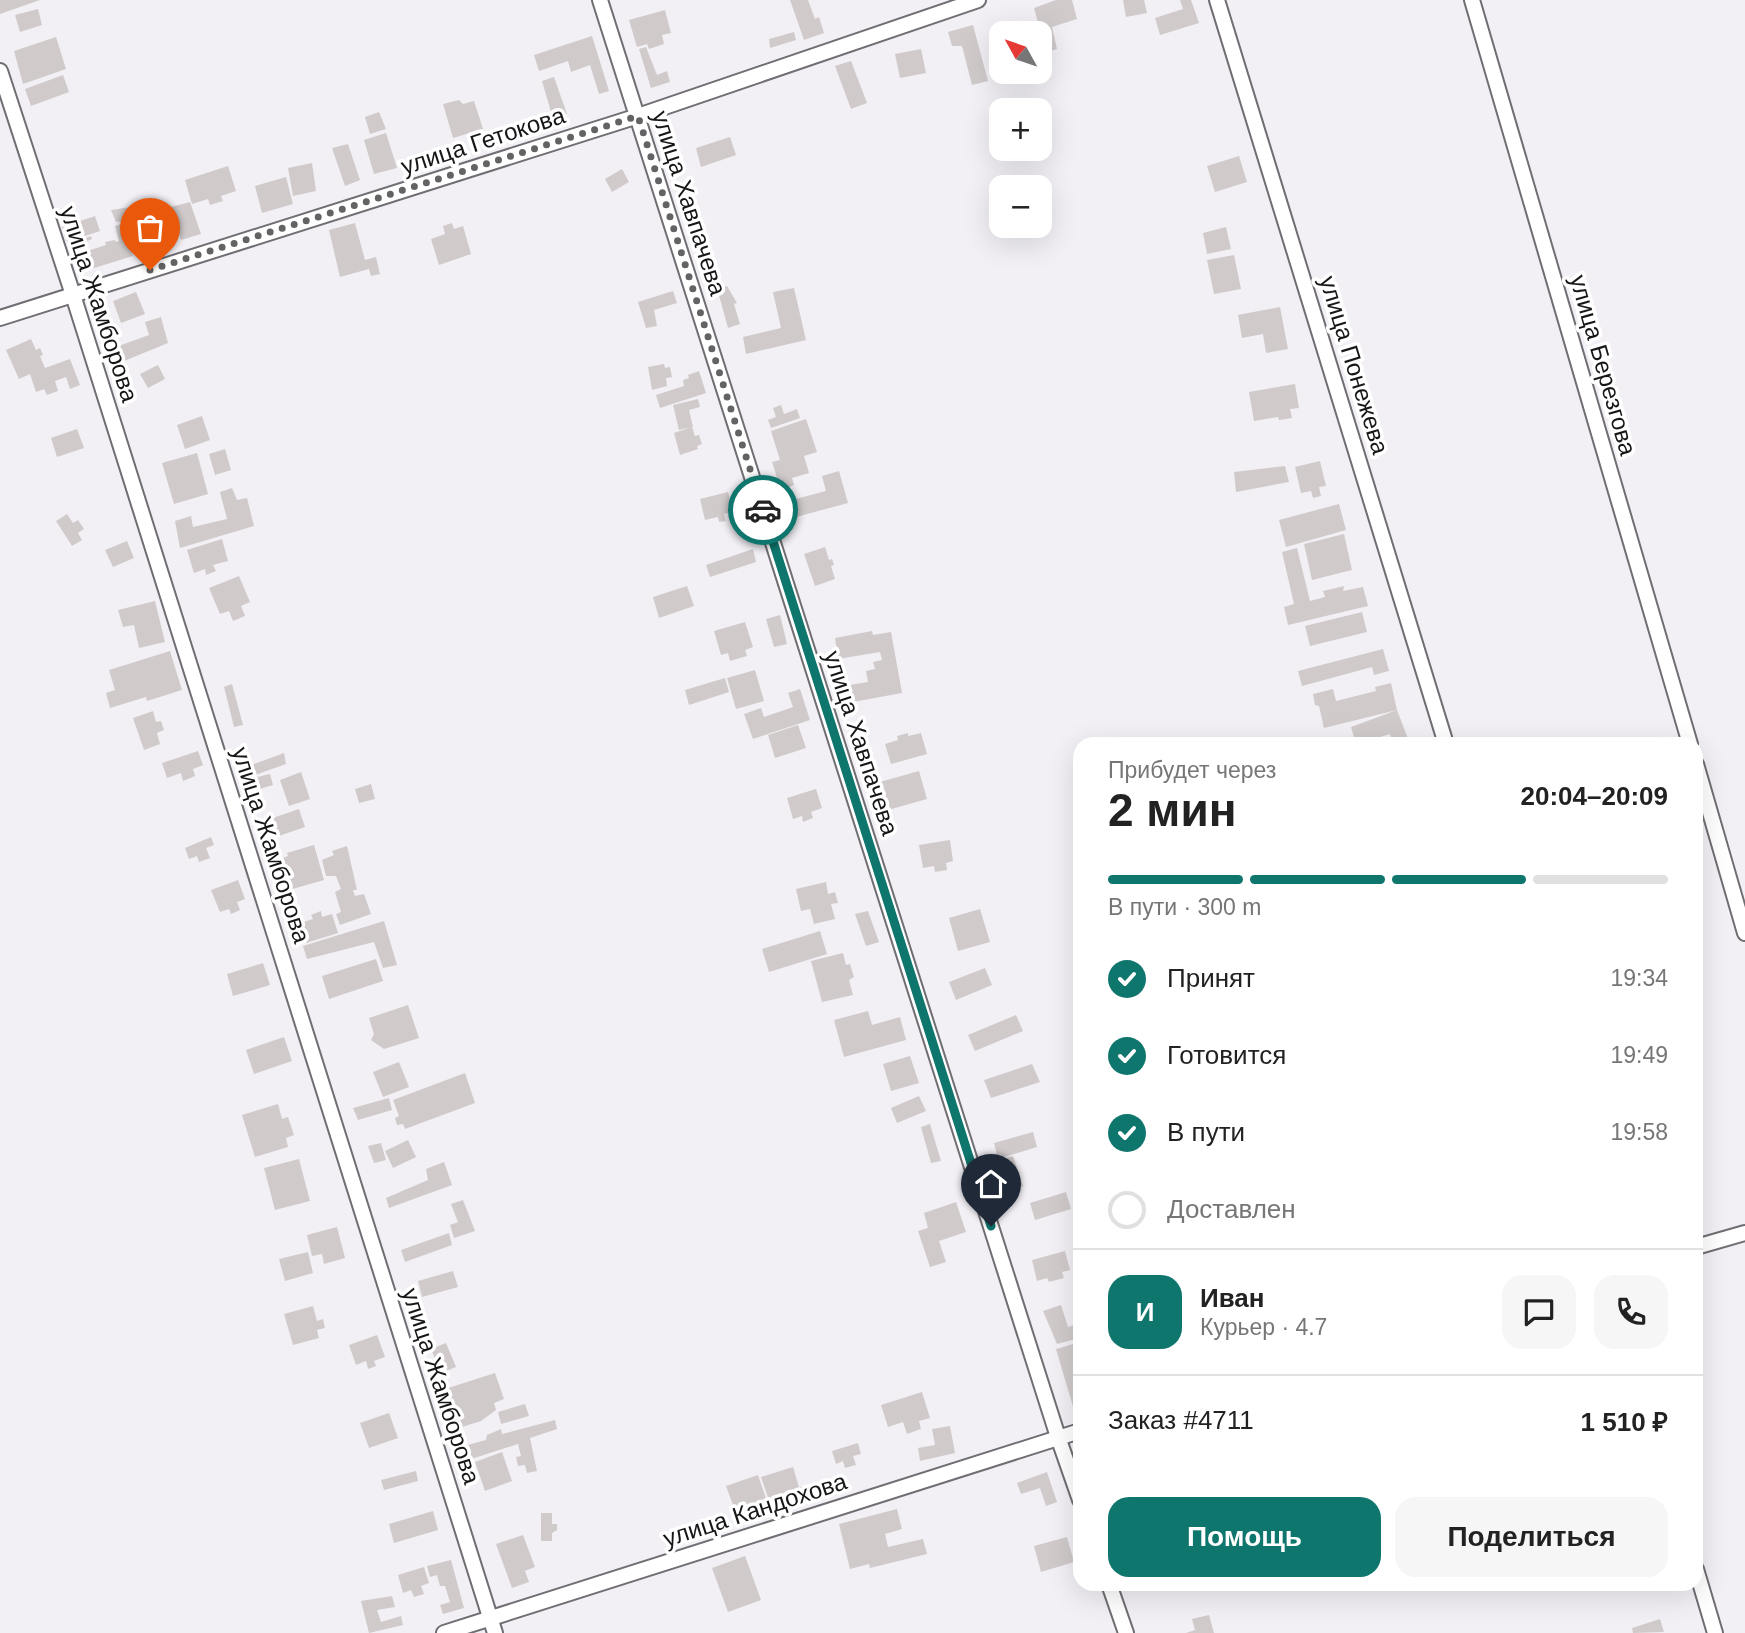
<!DOCTYPE html>
<html lang="ru">
<meta charset="utf-8">
<style>
:root{--surface:#fff;--page:#f6f6f6;--text:#222;--muted:#767676;--line:#e0e0e0;--accent:#0f766e}
body{margin:0;font-family:Helvetica,sans-serif;background:var(--page);color:var(--text);height:100vh;display:flex;flex-direction:column;font-size:26px;white-space:nowrap}
*{box-sizing:border-box;margin:0}
p{font-size:23px;color:var(--muted)}
.icon{flex:none;width:38px;height:38px;fill:none;stroke:currentColor;stroke-width:2;stroke-linecap:round;stroke-linejoin:round}
.map{position:relative;flex:1;overflow:hidden}
.sheet{position:absolute;left:1073px;top:737px;width:630px;height:854px;display:flex;flex-direction:column;background:var(--surface);border-radius:21px;box-shadow:0 7px 28px #0002}
.sheet>*{flex:none}
.needle{width:46px;rotate:310deg}
.tools{position:absolute;left:989px;top:21px;display:grid;gap:14px}
.tools a{display:grid;place-items:center;width:63px;height:63px;border-radius:14px;background:var(--surface);box-shadow:0 7px 28px #0002;font-size:35px}
.pin{position:absolute;display:grid;place-items:center;width:60px;height:60px;color:#fff;margin:-72px -30px;border-radius:50% 50% 50% 0;rotate:-45deg;box-shadow:0 0 7px #0007}
.pin .icon{rotate:45deg}
.courier{position:absolute;display:grid;place-items:center;width:70px;height:70px;margin:-35px;border:5px solid #0f766e;border-radius:50%;background:#fff;color:#222;box-shadow:0 2px 9px #0007}
.summary em{font-style:normal;font-weight:700}
.summary div{display:flex;flex-direction:column-reverse}
.summary{display:flex;align-items:center;justify-content:space-between;height:119px;padding:0 35px}
h1{font-size:46px;font-weight:700;line-height:52px}
.bar{display:grid;grid-template-columns:repeat(4,1fr);gap:10px 7px;align-content:center;height:84px;padding:0 35px}
.bar i{height:9px;border-radius:5px;background:var(--line)}
.bar .on{background:var(--accent)}
.bar p{grid-column:span 4}
.line{display:flex;align-items:center;gap:18px;padding:0 35px;border-top:2px solid var(--line)}
.line div{flex:1}
.round{display:grid;place-items:center;flex:none;width:74px;height:74px;border-radius:21px;background:var(--page)}
ol{padding:0 35px;list-style:none}
li{display:flex;align-items:center;gap:21px;height:77px}
li p{margin-inline-start:auto}
li .icon{padding:7px;border-radius:50%;background:var(--accent);color:#fff;stroke-width:4}
li:last-child{color:var(--muted)}
li i{width:38px;height:38px;border:4px solid var(--line);border-radius:50%}
.action{display:flex;gap:14px;margin-top:auto;padding:14px 35px}
.action a{flex:1;height:80px;border-radius:21px;background:var(--accent);color:#fff;font-size:28px;font-weight:700;line-height:80px;text-align:center}
.action a+a{background:var(--page);color:var(--text)}
.map>svg:first-child{display:block}
.building{fill:#d0cacb}
.lines{fill:none;stroke-linecap:round;stroke-linejoin:round}
.street-casing{stroke:#716e73;stroke-width:18}
.street{stroke:#fff;stroke-width:14}
.done{stroke:#636265;stroke-width:7;stroke-dasharray:0 12.6}
.route{stroke:#0f766e;stroke-width:9}
.labels{text-anchor:middle;stroke-width:7;stroke-linejoin:round;paint-order:stroke}
.street-label{font-size:24px;fill:#161517;stroke:#fff}
</style>
<div class="map">
<svg width="1745" height="1633" viewBox="0 0 1745 1633">
<rect width="100%" height="100%" fill="#f2f0f5"/>
<g class="building">
<polygon points="0,0 40,0 0,14"/>
<polygon points="790,0 808,0 815,19 819,17 824,33 804,40"/>
<polygon points="1056,0 1072,0 1077,19 1052,27 1057,49 1046,52 1034,8"/>
<polygon points="1123,0 1144,0 1147,13 1126,17"/>
<polygon points="1180,0 1191,0 1199,23 1160,35 1155,18 1183,9"/>
<polygon points="38,9 42,25 20,32 15,15"/>
<polygon points="665,10 671,33 662,35 664,44 649,49 647,44 637,47 629,20"/>
<polygon points="973,25 988,81 972,85 962,46 952,46 948,32"/>
<polygon points="794,32 796,40 770,48 769,39"/>
<polygon points="592,36 609,91 599,94 590,65 571,72 568,61 539,71 534,55"/>
<polygon points="56,37 66,69 23,84 14,51"/>
<polygon points="646,47 657,75 667,71 670,82 651,88 639,49"/>
<polygon points="921,49 926,73 900,78 895,54"/>
<polygon points="851,61 867,103 851,109 835,66"/>
<polygon points="63,75 69,92 31,106 25,89"/>
<polygon points="554,77 567,114 553,119 542,81"/>
<polygon points="459,100 463,104 474,101 483,129 453,138 443,104"/>
<polygon points="379,112 386,129 370,134 365,117"/>
<polygon points="386,133 397,168 374,174 364,140"/>
<polygon points="730,137 736,155 701,167 696,148"/>
<polygon points="348,144 360,180 345,186 332,148"/>
<polygon points="1239,156 1247,182 1215,192 1207,166"/>
<polygon points="312,163 316,191 293,196 288,168"/>
<polygon points="228,166 236,191 221,196 223,201 210,205 208,199 192,204 185,180"/>
<polygon points="622,169 629,182 612,192 605,179"/>
<polygon points="286,177 293,204 262,213 255,186"/>
<polygon points="190,202 201,234 181,240 171,207"/>
<polygon points="131,207 143,252 135,255 123,221 116,222 111,210"/>
<polygon points="95,216 100,231 67,242 62,227"/>
<polygon points="355,223 365,260 376,257 380,274 371,276 369,269 340,277 329,230"/>
<polygon points="452,223 454,229 463,226 471,254 439,265 431,239 445,234 443,226"/>
<polygon points="122,224 133,256 78,273 71,243 91,236 92,239 76,246 78,252 81,253 106,245 105,242 115,240 116,242 119,241 115,226"/>
<polygon points="1226,227 1231,249 1207,254 1203,233"/>
<polygon points="1234,255 1241,289 1214,294 1207,260"/>
<polygon points="727,286 737,303 734,304 740,324 728,328 717,288"/>
<polygon points="794,288 806,340 746,354 743,337 781,328 773,292"/>
<polygon points="673,291 677,303 654,310 657,326 646,328 638,302"/>
<polygon points="136,292 145,314 121,323 113,301"/>
<polygon points="101,299 112,329 105,332 95,301"/>
<polygon points="1280,307 1288,349 1266,353 1263,334 1242,338 1238,315"/>
<polygon points="161,317 168,343 119,363 113,348 149,335 145,322"/>
<polygon points="31,339 36,350 40,348 43,355 40,356 45,368 70,359 80,385 70,389 66,377 55,381 58,391 47,395 44,389 36,392 30,374 19,379 6,350"/>
<polygon points="664,364 665,368 670,367 672,377 666,378 667,386 652,390 648,367"/>
<polygon points="158,365 165,379 148,388 140,374"/>
<polygon points="699,371 706,393 660,408 656,395 684,386 683,380 689,378 688,375"/>
<polygon points="1295,384 1299,408 1290,409 1292,418 1279,420 1278,417 1254,421 1249,392"/>
<polygon points="698,399 700,407 689,410 693,427 679,430 673,405"/>
<polygon points="781,405 784,414 797,409 800,418 771,428 768,420 776,417 773,408"/>
<polygon points="202,416 210,440 185,449 177,425"/>
<polygon points="806,419 817,452 804,456 809,473 792,478 794,485 781,490 772,462 780,460 771,431"/>
<polygon points="692,427 695,436 699,435 702,444 697,446 698,449 680,455 674,433"/>
<polygon points="77,429 84,448 57,457 51,438"/>
<polygon points="225,449 231,470 215,475 209,454"/>
<polygon points="197,453 208,494 174,504 162,463"/>
<polygon points="1320,461 1326,486 1319,487 1321,496 1313,498 1311,491 1301,493 1295,467"/>
<polygon points="1285,466 1289,482 1236,492 1234,472"/>
<polygon points="839,471 848,503 796,517 792,500 826,491 822,476"/>
<polygon points="232,488 237,500 247,498 254,526 180,548 175,521 191,516 193,527 227,519 220,492"/>
<polygon points="728,492 733,512 724,514 726,521 719,522 718,517 705,520 700,499"/>
<polygon points="1339,504 1346,530 1286,547 1279,520"/>
<polygon points="67,514 73,523 78,520 84,529 78,533 82,540 72,546 56,521"/>
<polygon points="1344,534 1352,570 1312,580 1304,544"/>
<polygon points="222,539 228,561 213,565 216,571 206,575 205,569 194,573 187,550"/>
<polygon points="127,541 134,558 113,567 105,550"/>
<polygon points="825,547 829,560 832,559 834,565 831,566 835,579 815,586 804,554"/>
<polygon points="1297,548 1310,601 1325,597 1323,591 1344,586 1343,591 1363,587 1368,606 1288,625 1284,607 1294,604 1282,552"/>
<polygon points="753,549 756,562 710,577 706,565"/>
<polygon points="239,576 250,602 241,606 245,616 233,621 229,611 220,614 209,588"/>
<polygon points="687,586 694,606 659,618 653,597"/>
<polygon points="155,601 165,642 139,648 134,625 123,627 118,610"/>
<polygon points="1362,612 1367,632 1310,646 1305,626"/>
<polygon points="780,615 787,644 774,647 766,619"/>
<polygon points="745,622 753,647 745,650 747,656 730,661 728,653 721,655 714,631"/>
<polygon points="872,631 873,635 891,632 902,693 853,702 850,685 868,682 866,671 875,669 873,662 882,660 880,652 838,659 835,638"/>
<polygon points="1383,649 1389,671 1374,675 1372,667 1302,686 1298,671"/>
<polygon points="170,651 182,690 147,701 146,697 110,708 106,693 115,690 109,670"/>
<polygon points="755,670 764,701 736,709 727,678"/>
<polygon points="725,678 729,692 689,705 685,690"/>
<polygon points="1391,683 1397,710 1324,728 1319,706 1315,705 1313,694 1333,689 1336,701 1376,691 1375,687"/>
<polygon points="232,684 243,725 234,727 224,687"/>
<polygon points="800,689 810,720 753,739 744,714 761,708 764,717 793,707 788,693"/>
<polygon points="1397,710 1410,744 1393,744 1390,734 1367,741 1368,744 1356,744 1351,727"/>
<polygon points="153,711 156,722 161,721 164,730 157,733 160,744 144,750 133,718"/>
<polygon points="798,725 806,748 775,758 768,735"/>
<polygon points="908,733 908,736 921,733 927,754 891,764 885,744 898,740 897,736"/>
<polygon points="198,751 203,765 193,769 195,776 183,781 181,773 167,778 162,763"/>
<polygon points="284,753 286,764 255,775 251,765"/>
<polygon points="919,771 927,799 888,810 880,782"/>
<polygon points="301,772 310,799 289,806 280,780"/>
<polygon points="270,774 273,785 256,790 253,778"/>
<polygon points="371,784 375,799 359,803 355,789"/>
<polygon points="816,789 822,808 811,812 813,818 803,822 802,816 793,819 787,798"/>
<polygon points="299,809 305,827 270,839 264,821"/>
<polygon points="211,837 214,845 206,848 210,858 199,862 197,856 189,859 185,848"/>
<polygon points="950,840 953,861 946,863 947,870 935,872 934,866 923,868 919,845"/>
<polygon points="314,845 324,880 289,890 280,859 288,856 287,853"/>
<polygon points="347,846 357,890 353,890 355,896 364,894 371,914 340,925 336,914 341,912 335,892 341,889 336,876 326,876 322,860 334,855 332,851"/>
<polygon points="238,880 245,899 237,902 240,910 231,914 229,909 220,912 211,890"/>
<polygon points="826,882 828,894 835,892 838,903 831,904 835,919 814,924 810,909 801,911 796,889"/>
<polygon points="980,909 990,942 958,951 949,918"/>
<polygon points="321,911 322,917 332,914 338,933 306,943 300,923 313,919 311,915"/>
<polygon points="868,911 879,942 866,946 855,914"/>
<polygon points="384,921 397,965 383,968 374,942 307,959 303,946"/>
<polygon points="820,931 827,954 769,972 762,949"/>
<polygon points="843,953 846,965 850,964 854,977 849,980 853,995 822,1002 811,961"/>
<polygon points="376,959 383,981 329,999 322,976"/>
<polygon points="263,963 270,985 233,996 227,974"/>
<polygon points="985,968 992,985 956,1000 949,982"/>
<polygon points="408,1005 419,1038 384,1049 371,1040 374,1034 369,1018"/>
<polygon points="868,1011 872,1025 900,1017 906,1040 844,1057 834,1020"/>
<polygon points="1016,1015 1023,1031 975,1051 968,1035"/>
<polygon points="284,1037 292,1061 254,1074 246,1050"/>
<polygon points="910,1056 919,1083 891,1091 883,1064"/>
<polygon points="399,1062 409,1087 383,1097 373,1072"/>
<polygon points="1032,1064 1040,1082 991,1098 984,1080"/>
<polygon points="465,1073 475,1103 405,1129 403,1124 397,1125 395,1118 399,1116 393,1100"/>
<polygon points="919,1096 926,1111 897,1123 891,1108"/>
<polygon points="389,1098 392,1110 358,1120 353,1108"/>
<polygon points="278,1104 282,1119 288,1117 294,1135 286,1138 288,1147 255,1157 242,1115"/>
<polygon points="930,1124 941,1161 931,1163 921,1127"/>
<polygon points="1033,1132 1037,1147 998,1159 994,1143"/>
<polygon points="408,1140 416,1157 393,1168 385,1151"/>
<polygon points="381,1143 386,1160 374,1163 368,1146"/>
<polygon points="1013,1156 1023,1186 1010,1191 1000,1160"/>
<polygon points="299,1159 310,1201 275,1210 264,1168"/>
<polygon points="444,1162 452,1185 389,1208 386,1198 428,1180 426,1169"/>
<polygon points="1066,1192 1071,1209 1035,1220 1030,1203"/>
<polygon points="463,1200 475,1231 454,1238 450,1225 458,1222 451,1204"/>
<polygon points="956,1202 966,1232 939,1241 946,1262 930,1267 918,1231 928,1228 924,1213"/>
<polygon points="337,1227 345,1258 324,1264 322,1254 312,1256 307,1235"/>
<polygon points="449,1233 452,1245 405,1262 401,1250"/>
<polygon points="1065,1251 1070,1270 1062,1272 1064,1278 1049,1282 1047,1278 1037,1281 1032,1260"/>
<polygon points="308,1252 313,1273 285,1281 279,1259"/>
<polygon points="453,1271 458,1287 422,1297 418,1281"/>
<polygon points="1061,1305 1068,1327 1080,1323 1080,1338 1057,1344 1043,1311"/>
<polygon points="313,1306 317,1321 323,1319 325,1328 317,1330 319,1338 293,1345 284,1314"/>
<polygon points="377,1335 385,1357 374,1361 376,1366 368,1369 366,1361 356,1365 349,1345"/>
<polygon points="1080,1342 1080,1408 1074,1410 1056,1349"/>
<polygon points="446,1343 456,1367 441,1373 431,1349"/>
<polygon points="495,1373 504,1399 494,1403 496,1410 481,1421 459,1428 445,1389"/>
<polygon points="922,1392 930,1418 919,1421 921,1429 907,1434 903,1422 888,1427 881,1405"/>
<polygon points="525,1404 529,1416 501,1424 498,1412"/>
<polygon points="389,1413 398,1438 369,1448 360,1423"/>
<polygon points="555,1420 557,1429 530,1438 537,1471 527,1473 525,1465 518,1466 516,1457 521,1456 518,1444 468,1460 464,1446 486,1440 487,1435 501,1429 502,1434"/>
<polygon points="950,1426 955,1453 920,1461 918,1448 935,1445 932,1429"/>
<polygon points="858,1443 861,1454 853,1456 856,1465 845,1468 843,1461 836,1464 832,1451"/>
<polygon points="502,1452 512,1481 485,1491 475,1462"/>
<polygon points="793,1467 799,1487 813,1490 812,1496 772,1509 761,1477"/>
<polygon points="416,1471 418,1481 384,1490 381,1480"/>
<polygon points="1047,1472 1057,1502 1046,1506 1040,1488 1021,1494 1017,1483"/>
<polygon points="758,1475 771,1513 740,1524 726,1486"/>
<polygon points="897,1509 902,1529 885,1534 888,1547 923,1539 927,1554 870,1568 869,1564 850,1569 839,1524"/>
<polygon points="433,1511 438,1530 394,1543 389,1524"/>
<polygon points="541,1513 552,1513 552,1524 557,1524 557,1530 552,1533 552,1541 541,1541"/>
<polygon points="523,1535 535,1567 525,1571 529,1582 512,1588 496,1544"/>
<polygon points="1067,1537 1074,1562 1041,1572 1034,1546"/>
<polygon points="745,1556 761,1600 728,1612 712,1568"/>
<polygon points="451,1560 464,1608 443,1614 440,1605 450,1602 445,1586 440,1586 437,1575 430,1577 427,1566"/>
<polygon points="424,1567 429,1583 421,1586 424,1594 414,1597 411,1590 403,1593 398,1575"/>
<polygon points="392,1596 395,1607 377,1610 381,1622 401,1616 403,1625 369,1633 361,1601"/>
<polygon points="1209,1615 1214,1633 1186,1633 1195,1630 1192,1619"/>
<polygon points="1660,1619 1664,1632 1633,1633 1632,1628"/>
</g>
<g class="lines">
<defs>
<g id="street">
<polyline points="600,0 1058,1437 1080,1500"/>
<polyline points="1217,0 1446,744"/>
<polyline points="1472,0 1690,744"/>
<polyline points="0,71 73,295 495,1633"/>
<polyline points="0,318 638,116 978,0"/>
<polyline points="1696,764 1745,933"/>
<polyline points="1696,1247 1745,1233"/>
<polyline points="1696,1569 1715,1633"/>
<polyline points="1109,1584 1126,1633"/>
<polyline points="444,1633 1080,1431"/>
</g>
</defs>
<use href="#street" class="street-casing"/>
<use href="#street" class="street"/>
</g>
<g class="lines">
<polyline class="done" points="150,270 638,116 763,510"/>
<polyline class="route" points="763,510 991,1226"/>
</g>
<g class="labels">
<g class="street-label">
<text transform="translate(483 141) rotate(-18)" y="8">улица Гетокова</text>
<text transform="translate(689 203) rotate(72)" y="8">улица Хавпачева</text>
<text transform="translate(99 304) rotate(72)" y="8">улица Жамборова</text>
<text transform="translate(1354 365) rotate(73)" y="8">улица Понежева</text>
<text transform="translate(1603 365) rotate(74)" y="8">улица Березгова</text>
<text transform="translate(861 743) rotate(72)" y="8">улица Хавпачева</text>
<text transform="translate(271 845) rotate(72)" y="8">улица Жамборова</text>
<text transform="translate(441 1386) rotate(72)" y="8">улица Жамборова</text>
<text transform="translate(755 1510) rotate(-18)" y="8">улица Кандохова</text>
</g>
</g>
</svg>
<div class="tools">
<a><svg class="needle" viewBox="-14 -14 28 28"><path d="M0-13l5 13h-10z" fill="#e53935"/><path d="M0 13l5-13h-10z" fill="#767676"/></svg></a>
<a>+</a>
<a>−</a>
</div>
<div class="pin" style="left:150px;top:270px;background:#ea580c"><svg class="icon" aria-label="bag" viewBox="0 0 24 24"><path d="M5 8h14l-1 12H6zM9 8a3 3 0 0 1 6 0"/></svg></div>
<div class="pin" style="left:991px;top:1226px;background:#1f2937"><svg class="icon" aria-label="home" viewBox="0 0 24 24"><path d="M3 11l9-7 9 7M6 9v11h12V9"/></svg></div>
<div class="courier" style="left:763px;top:510px"><svg class="icon" aria-label="car" viewBox="0 0 24 24"><path d="M5 17H2v-5l4-1 3-4h7l3 4 3 1v5h-3M9 17h6M6 11h13"/><circle cx="7" cy="17" r="2"/><circle cx="17" cy="17" r="2"/></svg></div>
<section class="sheet">
<div class="summary"><div><h1>2 мин</h1><p>Прибудет через</p></div><em>20:04–20:09</em></div>
<div class="bar"><i class="on"></i><i class="on"></i><i class="on"></i><i></i><p>В пути · 300 m</p></div>
<ol>
<li><svg class="icon" aria-label="check" viewBox="0 0 24 24"><path d="M5 12l5 5 9-10"/></svg>Принят<p>19:34</p></li>
<li><svg class="icon" aria-label="check" viewBox="0 0 24 24"><path d="M5 12l5 5 9-10"/></svg>Готовится<p>19:49</p></li>
<li><svg class="icon" aria-label="check" viewBox="0 0 24 24"><path d="M5 12l5 5 9-10"/></svg>В пути<p>19:58</p></li>
<li><i></i>Доставлен</li>
</ol>
<div class="line" style="height:126px"><b class="round" style="background:var(--accent);color:#fff">И</b><div><b>Иван</b><p>Курьер · 4.7</p></div><a class="round"><svg class="icon" aria-label="chat" viewBox="0 0 24 24"><path d="M4 5h16v11H9l-5 4z"/></svg></a><a class="round"><svg class="icon" aria-label="phone" viewBox="0 0 24 24"><path d="M5 4h4l2 5-3 2q2 4 5 5l2-3 5 2v4C11 20 4 13 5 4z"/></svg></a></div>
<div class="line" style="height:91px"><div>Заказ #4711</div><b>1 510 ₽</b></div>
<div class="action"><a>Помощь</a><a>Поделиться</a></div>
</section>
</div>
